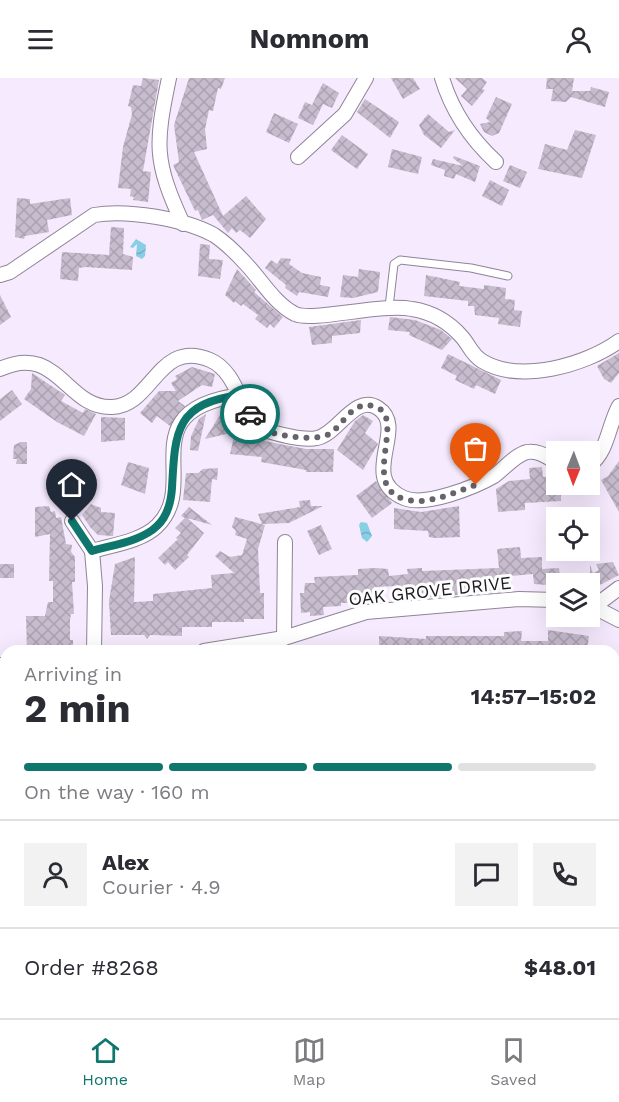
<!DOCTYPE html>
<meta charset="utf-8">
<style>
:root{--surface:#fff;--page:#f2f2f3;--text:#2b2b33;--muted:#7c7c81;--line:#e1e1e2;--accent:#0f766e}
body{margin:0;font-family:"Work Sans",sans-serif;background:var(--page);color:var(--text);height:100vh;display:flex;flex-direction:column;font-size:22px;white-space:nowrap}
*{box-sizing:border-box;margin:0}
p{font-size:20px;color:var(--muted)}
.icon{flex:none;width:33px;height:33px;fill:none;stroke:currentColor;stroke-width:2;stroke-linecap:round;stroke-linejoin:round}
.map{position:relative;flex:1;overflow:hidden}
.panel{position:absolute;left:0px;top:567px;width:620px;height:374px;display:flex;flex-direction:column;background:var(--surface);border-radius:18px 18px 0 0;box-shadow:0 6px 24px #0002}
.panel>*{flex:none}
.needle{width:39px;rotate:181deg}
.tools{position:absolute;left:546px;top:363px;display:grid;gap:12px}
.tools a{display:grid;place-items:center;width:54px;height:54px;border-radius:0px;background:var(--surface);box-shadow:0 6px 24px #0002;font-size:30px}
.pin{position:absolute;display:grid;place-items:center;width:51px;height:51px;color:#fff;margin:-62px -26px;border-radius:50% 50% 50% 0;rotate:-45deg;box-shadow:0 0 6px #0007}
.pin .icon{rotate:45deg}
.courier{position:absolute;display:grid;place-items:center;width:60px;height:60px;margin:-30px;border:4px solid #0f766e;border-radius:50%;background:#fff;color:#222;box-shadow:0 2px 8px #0007}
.head em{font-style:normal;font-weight:700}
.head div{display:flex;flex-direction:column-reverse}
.head{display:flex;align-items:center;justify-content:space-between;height:102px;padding:0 24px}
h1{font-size:39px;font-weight:700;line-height:45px}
.bar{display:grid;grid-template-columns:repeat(4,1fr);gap:9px 6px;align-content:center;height:72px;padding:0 24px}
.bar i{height:8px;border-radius:4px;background:var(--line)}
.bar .on{background:var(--accent)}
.bar p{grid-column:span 4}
.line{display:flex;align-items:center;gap:15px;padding:0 24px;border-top:2px solid var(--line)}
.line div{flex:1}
.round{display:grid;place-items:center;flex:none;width:63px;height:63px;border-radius:0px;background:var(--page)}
header{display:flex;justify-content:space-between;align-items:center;height:78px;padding:0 24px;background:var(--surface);font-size:27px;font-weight:700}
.dock{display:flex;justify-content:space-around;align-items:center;height:84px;border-top:2px solid var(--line);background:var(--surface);font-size:16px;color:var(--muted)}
.dock a{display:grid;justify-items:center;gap:3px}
.dock .on{color:var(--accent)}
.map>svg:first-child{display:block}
.water{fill:url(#water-waves)}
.building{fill:url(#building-cross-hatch)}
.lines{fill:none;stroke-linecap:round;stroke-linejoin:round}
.service-casing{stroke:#8f8496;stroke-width:9}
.minor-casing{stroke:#8f8496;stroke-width:16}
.tertiary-casing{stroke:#8f8496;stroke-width:20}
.service{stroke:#fff;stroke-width:7}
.minor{stroke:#fff;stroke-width:14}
.tertiary{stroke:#fff;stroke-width:18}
.done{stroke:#68626d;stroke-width:6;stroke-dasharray:0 10.8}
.route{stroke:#0f766e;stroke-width:8}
.labels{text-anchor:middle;stroke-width:6;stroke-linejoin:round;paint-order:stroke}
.street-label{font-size:18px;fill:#1c181f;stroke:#fdfdfd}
</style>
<header><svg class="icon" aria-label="menu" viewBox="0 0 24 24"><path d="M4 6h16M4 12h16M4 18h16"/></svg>Nomnom<svg class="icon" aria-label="person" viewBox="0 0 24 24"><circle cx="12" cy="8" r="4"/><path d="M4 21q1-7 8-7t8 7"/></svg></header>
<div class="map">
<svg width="619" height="940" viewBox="0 0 619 940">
<defs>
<pattern id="water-waves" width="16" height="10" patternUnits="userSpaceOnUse" patternTransform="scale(1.5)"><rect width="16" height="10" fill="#88cee4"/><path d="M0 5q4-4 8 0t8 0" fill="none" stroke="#75b0c3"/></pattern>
<pattern id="building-cross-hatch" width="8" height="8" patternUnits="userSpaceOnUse" patternTransform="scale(1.5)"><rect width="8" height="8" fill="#c7bcce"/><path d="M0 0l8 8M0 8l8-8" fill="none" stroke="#aaa1b0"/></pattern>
</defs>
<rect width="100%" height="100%" fill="#f6eafe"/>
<g class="water">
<polygon points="136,161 146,167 145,178 142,181 136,178 137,166 133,170 130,169"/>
<polygon points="361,444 367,445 372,458 367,464 362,460 359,447"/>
</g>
<g class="building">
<polygon points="143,0 159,2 143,93 151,94 148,124 133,122 134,119 130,118 131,111 118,110 123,69 132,36 131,29 128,28 133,7 141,8"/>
<polygon points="189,0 225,0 221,11 218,10 213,33 209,32 205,51 207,71 194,74 223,138 246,118 266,141 250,160 240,152 236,155 232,150 228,155 213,137 202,142 198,132 195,133 173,87 179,84 174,47"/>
<polygon points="391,0 413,0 420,11 403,21"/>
<polygon points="455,0 482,0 487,4 482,11 485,12 472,28 461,18 467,11"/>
<polygon points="547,0 574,0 572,13 590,13 591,9 609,14 605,29 571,19 566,24 551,23 553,11 546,11"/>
<polygon points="323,5 339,15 332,30 323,26 313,47 298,40 305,24 312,27"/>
<polygon points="496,19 512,26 499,55 492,58 484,54 480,46 490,44 486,40"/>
<polygon points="365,21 399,44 390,60 357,34"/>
<polygon points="274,35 298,46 289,65 266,54"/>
<polygon points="428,36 449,54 455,52 441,70 424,57 419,47"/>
<polygon points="575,52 596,57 582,100 538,91 545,66 567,72"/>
<polygon points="342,57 368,76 357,91 331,72"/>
<polygon points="392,71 422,79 418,96 388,89"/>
<polygon points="454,78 480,88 475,104 456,96 454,101 444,98 445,92 431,87 433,81 463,88 453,80"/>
<polygon points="510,87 527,94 520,110 503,103"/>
<polygon points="490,102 509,112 502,128 482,118"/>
<polygon points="17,120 30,121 30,126 70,120 72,137 47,142 49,154 25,158 24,161 15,159"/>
<polygon points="111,149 124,150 123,176 133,179 132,192 85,189 79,190 78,203 60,201 62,174 109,177"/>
<polygon points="200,166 210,167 209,181 223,182 220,201 198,198"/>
<polygon points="281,180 291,181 289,186 302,195 321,199 320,207 330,209 328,219 299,214 297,218 285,210 286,207 265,190 271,182 277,186"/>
<polygon points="237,191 256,212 254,214 283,239 274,250 270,246 267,250 255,241 258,237 243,226 241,228 235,223 234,225 225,217"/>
<polygon points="359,191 380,194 378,214 353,220 340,219 343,197 358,199"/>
<polygon points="426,197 460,204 459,208 484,211 484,207 506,210 505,221 515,222 514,232 522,233 520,249 498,246 499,240 475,237 474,228 468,228 468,223 424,218"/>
<polygon points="0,217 11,239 0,247"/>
<polygon points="390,239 415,242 441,252 452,261 442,272 409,257 410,254 388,252"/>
<polygon points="361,242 360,255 332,258 332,265 312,267 309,249"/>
<polygon points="619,275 619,295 611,305 604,301 597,288"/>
<polygon points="448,276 501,302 495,316 476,307 474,311 455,302 457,298 441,290"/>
<polygon points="192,289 215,296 212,309 202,307 178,323 185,328 170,348 157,338 152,345 140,335 159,313 176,313 171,305 177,301 175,298"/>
<polygon points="32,295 65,317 61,323 83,335 85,331 96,336 84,358 57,344 24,321 31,311"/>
<polygon points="12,312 22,326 0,343 0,321"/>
<polygon points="223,332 235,340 230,347 250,352 249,357 264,363 306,371 334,371 333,394 306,394 306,392 261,384 262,379 230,376 235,354 205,361"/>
<polygon points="206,336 198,373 190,372 191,358 199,341"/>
<polygon points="363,337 373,343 365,355 378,366 363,392 337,372 355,343"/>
<polygon points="101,339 125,340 125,362 101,364"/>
<polygon points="21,364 27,364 27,386 16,386 17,381 13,381 14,367"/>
<polygon points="619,383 619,434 601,402 608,398"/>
<polygon points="128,384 149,390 145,416 121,407"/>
<polygon points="542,389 543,399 556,398 556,406 561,406 561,423 525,425 525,432 498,434 496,411 509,403 530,401 529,390"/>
<polygon points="218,390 217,402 212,401 210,424 183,422 186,395 198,395 203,391"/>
<polygon points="376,403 392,425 372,440 356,418"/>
<polygon points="310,422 311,428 323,428 289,445 262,446 258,436 300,429 299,423"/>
<polygon points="91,426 101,430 101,434 115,435 113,458 98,457 90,449 82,437"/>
<polygon points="49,428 51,434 55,433 56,440 61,439 66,466 72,467 71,474 75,479 75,504 72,504 74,536 71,536 70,542 70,562 73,562 73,573 27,573 26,538 45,538 48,524 53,524 53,503 49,503 50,456 35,459 35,429"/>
<polygon points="459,428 460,459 434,460 429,459 428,453 394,451 394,430 421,434"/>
<polygon points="189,429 212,447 187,440 204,455 187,477 189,479 175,492 168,484 165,487 158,480 178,461 176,460 181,455 175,450 185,440 181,438"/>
<polygon points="235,439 265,447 258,471 260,515 264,515 264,541 244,541 244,544 212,544 212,549 182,549 182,558 150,557 147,561 144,557 111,557 109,523 115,486 135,479 134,524 153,523 153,516 212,510 211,497 234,495 215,478 220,473 230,479 242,477 247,461 235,457 236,453 232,449"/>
<polygon points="321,447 332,471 319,477 307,453"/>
<polygon points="520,469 521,480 542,479 542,491 559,490 561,506 556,506 556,510 547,511 547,507 534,506 533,496 511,498 512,510 440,519 429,519 429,516 396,521 395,508 374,509 371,525 350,521 350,525 341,525 341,528 323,529 324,537 310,538 310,534 301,535 300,515 304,515 305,505 315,505 314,499 358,497 358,491 376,490 388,491 389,498 408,496 407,491 422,490 422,493 499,490 497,471"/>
<polygon points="613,484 619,497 598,508 600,513 592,518 590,506 568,506 590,496 590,487 593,495 599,492 596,486"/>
<rect x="0" y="486" width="14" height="14"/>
<polygon points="548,552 589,558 587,573 379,573 379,558 426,561 426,558 504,558 504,554 522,553 521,563 548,563"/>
</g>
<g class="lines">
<defs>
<g id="service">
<polyline points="389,229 394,186 400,182 471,190 508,198"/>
<polyline points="614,851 619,852"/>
</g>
<g id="minor">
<path d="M169,0C155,67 154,83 183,146"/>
<path d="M442,0C452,33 471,61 496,84"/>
<polyline points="298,79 345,36 366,0"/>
<path d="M0,197L10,194L94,137C127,131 185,141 214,157C226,165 238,177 247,187C262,203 275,226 295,236C314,244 380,225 412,231C431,234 449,244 462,259C469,267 472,277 482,283C520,306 586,287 619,263"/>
<path d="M0,291C58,264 66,331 112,329C153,328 158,260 210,282C242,296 240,345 268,353C282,357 303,363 317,360C338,356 355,315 378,330C409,350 357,400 404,420C425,429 475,409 494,398C504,391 515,377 527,374C538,372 547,379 556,384"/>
<path d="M590,387C608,373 608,348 619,328"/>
<polyline points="72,443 92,473"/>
<polyline points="590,527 619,542"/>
<polyline points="595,528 619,510"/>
<polyline points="284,560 285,464"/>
<path d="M94,573L95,508L92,473C112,467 142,463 157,448C202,405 128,332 241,317"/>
<polyline points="204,573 284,560 366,534 519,521 556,522"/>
<polyline points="0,587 6,589"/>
<polyline points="614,619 619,616"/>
<polyline points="0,694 6,696"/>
<polyline points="10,940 10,934"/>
<polyline points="218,940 218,934"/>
</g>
<g id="tertiary">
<polyline points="0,898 6,900"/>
<polyline points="570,934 619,937"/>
</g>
</defs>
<use href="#service" class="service-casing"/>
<use href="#minor" class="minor-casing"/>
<use href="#tertiary" class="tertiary-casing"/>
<use href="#service" class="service"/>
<use href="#minor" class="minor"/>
<use href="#tertiary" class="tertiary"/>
</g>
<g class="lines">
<path class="done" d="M250,336C252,340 255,345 258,348C270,358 315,364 329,356C344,347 351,323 373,328C413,337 349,421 418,423C437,423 458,413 476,407"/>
<path class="route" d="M72,443L92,473C112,467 142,463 157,448C168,438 171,424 172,410C175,352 176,325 241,317L250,336"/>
</g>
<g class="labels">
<g class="street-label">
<text transform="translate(430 513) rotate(-6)" y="6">OAK GROVE DRIVE</text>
</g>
</g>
</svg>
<div class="tools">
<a><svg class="needle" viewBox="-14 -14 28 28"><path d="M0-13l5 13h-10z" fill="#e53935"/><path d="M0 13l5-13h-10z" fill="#7c7c81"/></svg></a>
<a><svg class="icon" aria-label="locate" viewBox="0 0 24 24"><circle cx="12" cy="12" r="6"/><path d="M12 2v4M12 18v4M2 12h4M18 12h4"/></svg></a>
<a><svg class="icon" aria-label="layers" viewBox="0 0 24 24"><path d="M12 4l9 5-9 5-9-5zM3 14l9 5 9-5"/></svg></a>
</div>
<div class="pin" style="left:476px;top:407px;background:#ea580c"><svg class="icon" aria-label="bag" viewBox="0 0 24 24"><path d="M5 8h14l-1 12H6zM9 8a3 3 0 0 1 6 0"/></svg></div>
<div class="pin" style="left:72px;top:443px;background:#1f2937"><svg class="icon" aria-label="home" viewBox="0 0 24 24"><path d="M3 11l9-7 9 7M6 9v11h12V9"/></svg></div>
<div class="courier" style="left:250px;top:336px"><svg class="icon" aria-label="car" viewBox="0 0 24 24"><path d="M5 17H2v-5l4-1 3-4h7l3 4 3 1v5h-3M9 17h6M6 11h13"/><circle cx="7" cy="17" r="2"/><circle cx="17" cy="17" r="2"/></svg></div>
<section class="panel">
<div class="head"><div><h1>2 min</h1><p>Arriving in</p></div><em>14:57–15:02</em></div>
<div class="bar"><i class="on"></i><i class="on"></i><i class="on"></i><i></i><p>On the way · 160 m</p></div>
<div class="line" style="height:108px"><a class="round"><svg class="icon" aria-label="person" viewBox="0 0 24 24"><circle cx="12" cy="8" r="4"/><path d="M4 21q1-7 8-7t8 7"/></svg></a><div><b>Alex</b><p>Courier · 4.9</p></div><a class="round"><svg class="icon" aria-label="chat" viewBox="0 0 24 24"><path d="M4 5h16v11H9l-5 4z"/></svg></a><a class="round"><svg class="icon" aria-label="phone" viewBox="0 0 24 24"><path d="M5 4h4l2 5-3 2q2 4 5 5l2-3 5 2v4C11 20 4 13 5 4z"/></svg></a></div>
<div class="line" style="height:78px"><div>Order #8268</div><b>$48.01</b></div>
</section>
</div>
<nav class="dock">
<a class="on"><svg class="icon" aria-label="home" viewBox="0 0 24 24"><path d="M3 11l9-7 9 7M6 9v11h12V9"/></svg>Home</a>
<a><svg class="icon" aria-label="map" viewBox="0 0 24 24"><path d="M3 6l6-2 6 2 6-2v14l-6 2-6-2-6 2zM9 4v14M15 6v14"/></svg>Map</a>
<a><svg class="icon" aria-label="saved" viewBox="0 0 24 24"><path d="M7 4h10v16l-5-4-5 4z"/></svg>Saved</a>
</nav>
